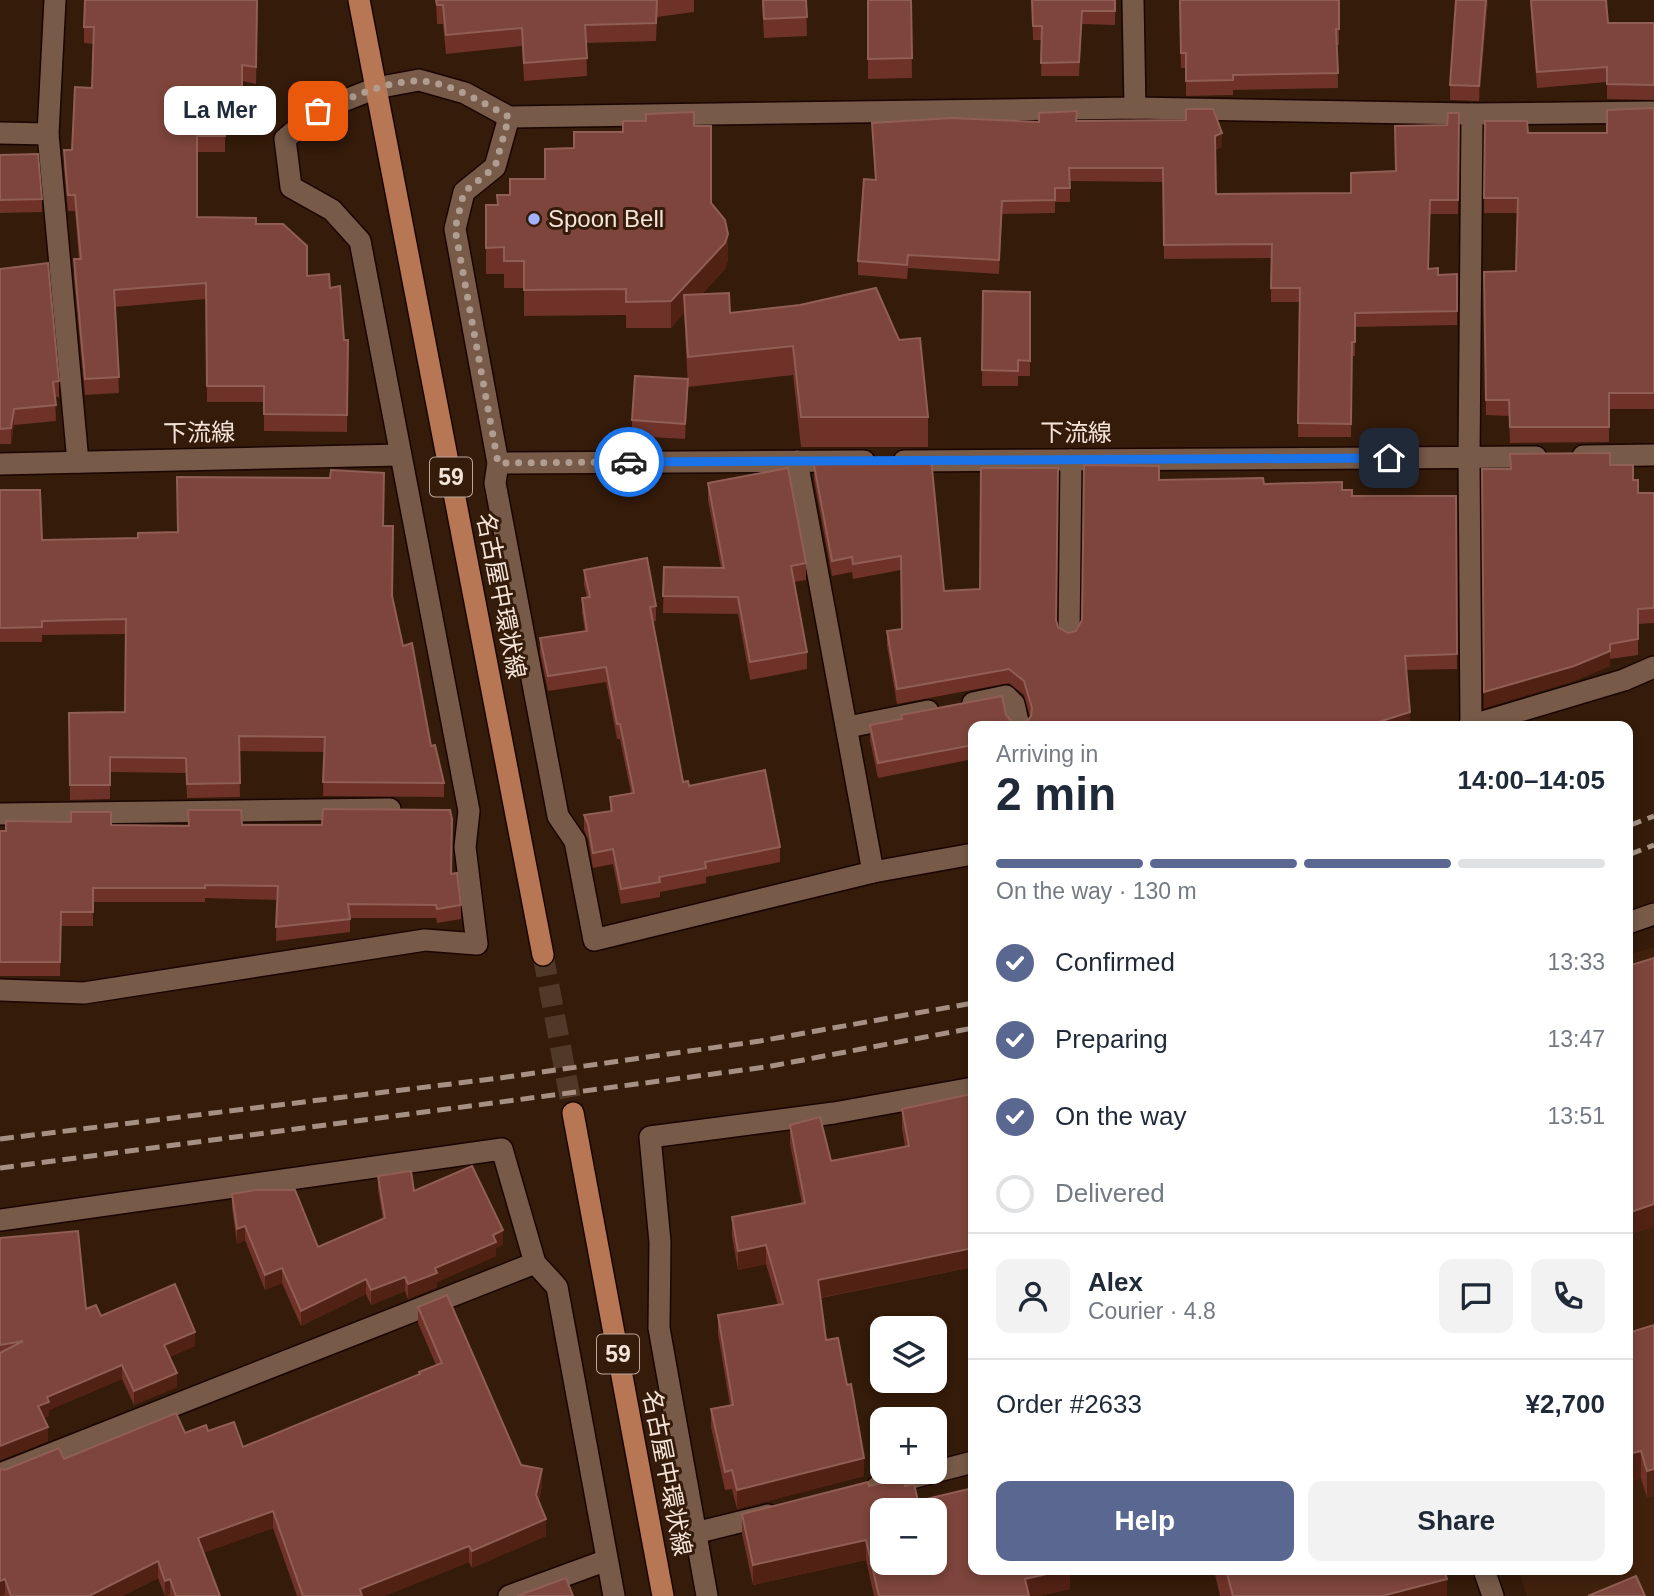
<!DOCTYPE html>
<meta charset="utf-8">
<style>
:root{--surface:#fff;--page:#f2f2f3;--text:#1f2937;--muted:#747a83;--line:#e0e1e3;--accent:#5a6790}
body{margin:0;font-family:Arial,"Noto Sans JP",sans-serif;background:var(--page);color:var(--text);height:100vh;display:flex;flex-direction:column;font-size:26px;white-space:nowrap}
*{box-sizing:border-box;margin:0}
p{font-size:23px;color:var(--muted)}
.icon{flex:none;width:38px;height:38px;fill:none;stroke:currentColor;stroke-width:2;stroke-linecap:round;stroke-linejoin:round}
.map{position:relative;flex:1;overflow:hidden}
.details{position:absolute;left:968px;top:721px;width:665px;height:854px;display:flex;flex-direction:column;background:var(--surface);border-radius:14px;box-shadow:0 4px 10px #0003}
.details>*{flex:none}
.buttons{position:absolute;left:870px;top:1316px;display:grid;gap:14px}
.buttons a{display:grid;place-items:center;width:77px;height:77px;border-radius:14px;background:var(--surface);box-shadow:0 4px 10px #0003;font-size:35px}
.pin{position:absolute;display:grid;place-items:center;width:60px;height:60px;color:#fff;margin:-30px;border-radius:14px;box-shadow:0 4px 10px #0006}
.courier{position:absolute;display:grid;place-items:center;width:70px;height:70px;margin:-35px;border:5px solid #1a73e8;border-radius:50%;background:#fff;color:#222;box-shadow:0 2px 9px #0007}
.bubble{position:absolute;height:49px;border-radius:14px;background:var(--surface);box-shadow:0 4px 10px #0003;font-size:23px;font-weight:700;line-height:49px;text-align:center}
.summary em{font-style:normal;font-weight:700}
.summary div{display:flex;flex-direction:column-reverse}
.summary{display:flex;align-items:center;justify-content:space-between;height:119px;padding:0 28px}
h1{font-size:46px;font-weight:700;line-height:52px}
.bar{display:grid;grid-template-columns:repeat(4,1fr);gap:10px 7px;align-content:center;height:84px;padding:0 28px}
.bar i{height:9px;border-radius:5px;background:var(--line)}
.bar .selected{background:var(--accent)}
.bar p{grid-column:span 4}
.line{display:flex;align-items:center;gap:18px;padding:0 28px;border-top:2px solid var(--line)}
.line div{flex:1}
.round{display:grid;place-items:center;flex:none;width:74px;height:74px;border-radius:14px;background:var(--page)}
ol{padding:0 28px;list-style:none}
li{display:flex;align-items:center;gap:21px;height:77px}
li p{margin-inline-start:auto}
li .icon{padding:7px;border-radius:50%;background:var(--accent);color:#fff;stroke-width:4}
li:last-child{color:var(--muted)}
li i{width:38px;height:38px;border:4px solid var(--line);border-radius:50%}
.cta{display:flex;gap:14px;margin-top:auto;padding:14px 28px}
.cta a{flex:1;height:80px;border-radius:14px;background:var(--accent);color:#fff;font-size:28px;font-weight:700;line-height:80px;text-align:center}
.cta a+a{background:var(--page);color:var(--text)}
.map>svg:first-child{display:block}
.built{fill:#40210c}
.lines{fill:none;stroke-linecap:round;stroke-linejoin:round}
.major-tunnel{stroke:#513929;stroke-width:21;stroke-dasharray:21 10;stroke-linecap:butt}
.minor-casing{stroke:#1a0500;stroke-width:24}
.major-casing{stroke:#1a0500;stroke-width:24}
.minor{stroke:#775a48;stroke-width:21}
.major{stroke:#b77755;stroke-width:21}
.rail{stroke:#a59083;stroke-width:5;stroke-dasharray:14 7;stroke-linecap:butt}
.wall{fill:#6f3228}
.shaded-wall{fill:#512114}
.building{fill:#7d453b;stroke:#905e54;stroke-width:2;fill-rule:evenodd}
.done{stroke:#b19d90;stroke-width:7;stroke-dasharray:0 12.6}
.route{stroke:#1a73e8;stroke-width:9}
.poi-dot{fill:#a2b2fd;stroke:#341b0a;stroke-width:2.5}
.labels{text-anchor:middle;stroke-width:6;stroke-linejoin:round;paint-order:stroke}
.shield{fill:#341b0a;stroke:#baa79a;stroke-width:2}
.shield-label{font-size:23px;font-weight:bold;fill:#f4e3d8}
.poi-label{font-size:24px;fill:#f4e3d8;stroke:#341b0a;text-anchor:start}
.street-label{font-size:24px;fill:#f4e3d8;stroke:#341b0a}
</style>
<div class="map">
<svg width="1654" height="1596" viewBox="0 0 1654 1596">
<rect width="100%" height="100%" fill="#341b0a"/>
<polygon class="built" points="1654,947 1654,1596 1527,1596 1518,1570 1628,1570 1628,955"/>
<g class="lines">
<polyline class="major-tunnel" points="543,955 573,1113"/>
<defs>
<g id="minor">
<polyline points="55,0 48,134 78,462"/>
<polyline points="1133,0 1135,108"/>
<polyline points="509,117 495,167 464,192 455,229 498,463 495,483 558,816 575,841 594,940 873,872 973,854"/>
<polyline points="0,133 48,134"/>
<polyline points="1583,456 1654,455"/>
<polyline points="797,461 873,872"/>
<polyline points="904,461 1536,457"/>
<polyline points="498,463 864,461"/>
<polyline points="0,464 400,455"/>
<polyline points="1069,635 1071,460"/>
<polyline points="973,703 1006,696 1014,704 1019,726"/>
<polyline points="1471,725 1469,458 1472,114"/>
<polyline points="1469,726 1624,680 1654,667"/>
<polyline points="848,727 928,711"/>
<polyline points="0,814 390,809"/>
<polyline points="1628,923 1654,914"/>
<polyline points="0,990 84,993 425,940 477,944 465,847 469,811 360,241 332,210 291,187 285,139 318,111 376,88 419,80 465,93 509,117 1135,108 1472,114 1654,112"/>
<polyline points="0,1220 502,1149 535,1263 557,1287 614,1596"/>
<polyline points="0,1474 535,1263"/>
<polyline points="877,1487 973,1462"/>
<polyline points="695,1533 768,1515"/>
<polyline points="1484,1570 1493,1596"/>
<polyline points="509,1596 607,1560"/>
<polyline points="707,1596 659,1328 660,1242 650,1137 834,1113 973,1088"/>
</g>
<g id="major">
<polyline points="359,0 543,955"/>
<polyline points="573,1113 663,1596"/>
</g>
</defs>
<use href="#minor" class="minor-casing"/>
<use href="#major" class="major-casing"/>
<use href="#minor" class="minor"/>
<use href="#major" class="major"/>
<g class="rail">
<polyline points="1628,826 1654,816"/>
<polyline points="1628,855 1654,845"/>
<polyline points="0,1139 500,1078 760,1041 973,1003"/>
<polyline points="0,1168 766,1067 973,1028"/>
</g>
</g>
<g class="wall">
<polygon points="258,0 256,84 242,81 242,112 225,112 225,152 197,152 197,217 256,224 307,276 330,288 344,340 348,340 347,432 264,431 264,402 207,402 206,299 115,307 119,393 85,395 74,276 74,259 79,259 75,211 68,211 64,167 64,150 72,150 92,88 94,44 84,43 84,27"/>
<polygon points="436,0 694,0 694,12 657,17 656,41 586,43 587,76 524,81 522,46 446,54 443,24 437,24"/>
<polygon points="762,0 806,0 807,36 764,38"/>
<polygon points="868,0 911,0 912,78 868,79"/>
<polygon points="1032,0 1115,0 1115,25 1082,24 1079,76 1041,76 1042,40 1033,40"/>
<polygon points="1179,0 1339,0 1339,45 1337,45 1338,88 1233,90 1233,95 1186,96 1186,68 1181,68"/>
<polygon points="1488,0 1479,101 1450,100 1450,85 1455,17"/>
<polygon points="1530,0 1606,0 1608,23 1654,23 1654,100 1607,99 1607,82 1537,88"/>
<polygon points="1654,108 1654,409 1609,409 1609,442 1510,443 1509,416 1486,415 1484,272 1516,271 1517,213 1484,213 1485,121 1528,133 1607,133"/>
<polygon points="1459,113 1458,214 1430,214 1428,269 1438,275 1457,274 1457,325 1355,327 1355,356 1352,356 1351,437 1298,437 1300,302 1271,302 1271,258 1164,259 1163,182 1070,181 1070,202 1055,202 1055,213 1002,214 999,274 908,268 907,279 858,275 858,261 875,180 872,123 1077,121 1222,147 1216,149 1216,194 1351,193 1396,171"/>
<polygon points="694,126 711,203 728,260 725,269 702,294 730,313 928,417 928,447 801,447 793,375 688,387 684,313 671,328 626,328 626,315 524,316 524,288 504,288 504,274 486,274 486,205 497,205 510,195 545,179 574,148 623,132"/>
<polygon points="0,155 42,199 42,212 0,213"/>
<polygon points="0,269 59,381 59,397 55,397 56,421 14,425 11,444 0,444"/>
<polygon points="983,291 1030,292 1030,376 1018,376 1018,386 982,386"/>
<polygon points="688,394 685,439 632,436 632,420"/>
<polygon points="814,465 944,591 1056,621 1058,627 1068,633 1076,631 1159,480 1264,484 1342,490 1352,496 1456,496 1457,669 1407,670 1410,726 973,726 973,759 878,778 870,740 870,725 901,719 901,715 1006,715 1014,724 1021,724 1027,721 1030,717 1024,695 1009,683 897,704 887,646 887,631 902,629 901,570 853,579 852,572 832,576 814,480"/>
<polygon points="1610,465 1633,480 1638,493 1654,493 1654,623 1638,624 1638,655 1610,659 1610,666 1574,681 1484,708 1482,469 1510,469"/>
<polygon points="708,483 806,563 806,580 794,582 807,652 807,669 750,680 738,614 663,613 664,567 721,568 708,500"/>
<polygon points="0,490 42,540 138,538 383,526 392,597 403,646 431,746 444,783 444,797 323,796 324,752 239,751 240,797 187,798 186,773 110,772 110,799 70,800 69,713 125,712 126,634 42,635 42,642 0,642"/>
<polygon points="584,570 656,606 656,621 653,622 683,782 780,847 780,862 706,877 706,883 660,892 660,897 621,904 613,864 593,868 588,839 584,830 584,815 610,811 610,797 631,793 620,739 617,739 606,682 548,691 540,653 540,638 585,631 582,613 582,598 587,597 584,585"/>
<polygon points="188,810 242,825 451,874 461,905 461,919 437,923 436,918 350,918 350,932 276,941 277,900 205,898 205,902 93,902 93,926 61,926 60,976 0,976 0,831 111,825 188,826"/>
<polygon points="973,1098 973,1267 821,1298 826,1340 864,1476 737,1509 732,1489 725,1490 711,1427 711,1409 730,1405 718,1334 718,1315 778,1305 766,1264 738,1270 732,1236 732,1217 802,1204 790,1144 790,1125 831,1161 905,1147 902,1128 902,1109"/>
<polygon points="378,1176 414,1191 503,1245 496,1248 496,1256 437,1282 437,1287 408,1299 405,1291 371,1305 366,1294 301,1326 282,1283 265,1290 245,1240 237,1244 232,1208 232,1194 318,1247 383,1219 378,1190"/>
<polygon points="0,1238 86,1309 101,1316 195,1346 169,1357 177,1387 134,1405 122,1379 49,1410 49,1416 44,1418 48,1441 0,1460"/>
<polygon points="418,1307 521,1465 542,1485 539,1501 546,1536 472,1568 469,1562 384,1596 297,1596 273,1528 203,1553 220,1596 165,1596 158,1578 122,1596 0,1596 5,1470 64,1459 185,1433 208,1431 243,1447 419,1374 419,1372 436,1365 418,1323"/>
<polygon points="1654,1325 1654,1496 1647,1498 1641,1478 1628,1482 1628,1333"/>
<polygon points="869,1486 905,1486 918,1501 1070,1570 1070,1589 1039,1596 874,1596 866,1560 753,1585 742,1534 742,1514"/>
<polygon points="1214,1570 1444,1570 1447,1596 1220,1596"/>
</g>
<g class="shaded-wall">
<polygon points="1486,0 1488,0 1479,101 1479,86"/>
<polygon points="1222,133 1222,147 1215,149 1215,136"/>
<polygon points="1002,201 1002,214 999,274 999,260"/>
<polygon points="728,234 728,260 725,269 685,312 684,295 684,313 671,328 671,301"/>
<polygon points="688,379 688,394 685,439 685,424"/>
<polygon points="14,409 14,425 11,444 11,428"/>
<polygon points="1610,651 1610,666 1574,681 1484,708 1484,692"/>
<polygon points="1410,712 1410,726 1366,726"/>
<polygon points="1654,1204 1654,1227 1628,1235 1628,1213"/>
<polygon points="245,1226 245,1240 237,1244 237,1229"/>
<polygon points="503,1230 503,1245 496,1248 496,1256 437,1282 437,1287 408,1299 408,1284 493,1235"/>
<polygon points="766,1245 766,1264 738,1270 738,1251"/>
<polygon points="973,1248 973,1267 818,1298 818,1280"/>
<polygon points="282,1268 282,1283 265,1290 265,1275"/>
<polygon points="405,1277 405,1291 371,1305 371,1290"/>
<polygon points="366,1279 366,1294 301,1326 301,1311"/>
<polygon points="195,1332 195,1346 164,1359 164,1345"/>
<polygon points="122,1365 122,1379 49,1410 49,1416 38,1420 38,1406 47,1397"/>
<polygon points="177,1373 177,1387 134,1405 134,1391"/>
<polygon points="48,1427 48,1441 0,1460 0,1446"/>
<polygon points="1641,1451 1641,1478 1628,1482 1628,1454"/>
<polygon points="864,1458 864,1476 737,1509 737,1490"/>
<polygon points="542,1469 542,1485 536,1512 536,1495"/>
<polygon points="1654,1469 1654,1496 1647,1498 1647,1471"/>
<polygon points="273,1511 273,1528 198,1555 198,1538"/>
<polygon points="546,1519 546,1536 472,1568 472,1551"/>
<polygon points="866,1540 866,1560 753,1585 753,1565"/>
<polygon points="469,1546 469,1562 384,1596 360,1596 360,1589"/>
<polygon points="158,1561 158,1578 122,1596 89,1596"/>
<polygon points="1064,1570 1070,1570 1070,1589 1039,1596 1025,1596 1025,1579"/>
<polygon points="5,1579 5,1595 0,1596 0,1581"/>
<polygon points="170,1579 170,1595 165,1596 165,1581"/>
<polygon points="1447,1579 1447,1596 1382,1596"/>
</g>
<g class="building">
<polygon points="85,0 257,0 256,67 242,65 242,96 225,96 225,136 197,136 197,217 256,218 256,224 283,224 307,246 307,276 329,274 330,288 340,286 344,340 348,340 347,415 264,414 264,386 207,386 206,283 114,290 119,377 85,379 74,259 81,259 75,195 68,195 64,150 72,150 75,87 92,88 94,27 84,27"/>
<polygon points="436,0 657,0 656,23 585,25 587,58 524,63 522,28 446,35 443,5 437,5"/>
<polygon points="763,0 806,0 807,17 764,19"/>
<polygon points="868,0 911,0 912,58 868,59"/>
<polygon points="1032,0 1115,0 1115,11 1082,11 1079,62 1041,63 1042,26 1033,26"/>
<polygon points="1180,0 1339,0 1339,29 1336,29 1338,73 1233,75 1233,80 1186,81 1186,53 1181,53"/>
<polygon points="1456,0 1486,0 1479,86 1450,85"/>
<polygon points="1531,0 1606,0 1608,23 1654,23 1654,85 1607,84 1607,67 1537,72"/>
<polygon points="1654,108 1654,393 1609,393 1609,427 1510,427 1509,400 1486,400 1484,272 1516,271 1518,198 1484,198 1485,121 1527,121 1528,133 1607,133 1607,110"/>
<polygon points="1186,109 1213,109 1222,133 1215,136 1216,194 1351,193 1351,173 1396,171 1395,126 1447,125 1448,113 1459,113 1458,200 1430,200 1428,269 1438,268 1438,275 1457,274 1457,311 1355,313 1355,342 1352,342 1351,424 1298,423 1300,288 1271,288 1272,244 1164,245 1163,168 1069,168 1070,188 1055,188 1055,200 1002,201 999,260 908,255 907,265 858,261 864,179 876,180 872,123 952,118 1039,122 1039,113 1077,111 1076,121 1186,120"/>
<polygon points="694,112 694,126 711,126 711,203 725,220 728,234 725,243 671,301 626,302 626,289 524,290 524,261 504,261 504,247 486,248 486,205 498,205 497,195 510,195 510,179 545,179 545,149 574,148 574,132 623,132 623,121 646,121 646,114"/>
<polygon points="38,154 42,199 0,200 0,155"/>
<polygon points="48,263 59,381 53,382 56,405 14,409 11,428 0,429 0,269"/>
<polygon points="876,288 899,340 920,338 928,417 801,417 793,346 688,357 684,295 729,293 730,313 800,305"/>
<polygon points="983,291 1030,292 1030,361 1018,360 1018,371 982,370"/>
<polygon points="635,376 688,379 685,424 632,420"/>
<polygon points="1610,453 1610,465 1633,465 1633,480 1638,480 1638,493 1654,493 1654,608 1638,609 1638,639 1610,644 1610,651 1574,666 1484,692 1482,469 1511,469 1510,454"/>
<polygon points="931,458 944,591 980,589 981,468 1058,468 1056,620 1058,627 1068,633 1076,631 1082,620 1084,465 1159,466 1159,480 1263,478 1264,484 1342,482 1342,490 1352,490 1352,496 1456,496 1457,654 1405,656 1410,712 1366,726 973,726 973,745 878,763 870,725 902,719 901,715 1002,696 1006,715 1014,724 1021,724 1027,721 1031,716 1032,708 1024,681 1009,669 897,689 887,631 902,629 901,556 853,564 852,557 832,561 814,465 847,459"/>
<polygon points="788,468 806,563 791,566 807,652 750,662 738,597 663,596 664,567 724,568 708,483"/>
<polygon points="331,470 384,473 383,526 393,526 392,596 403,646 412,643 431,746 435,745 444,783 323,782 325,737 239,736 240,783 187,784 186,758 110,757 110,785 70,785 69,713 125,712 126,619 42,621 42,627 0,628 0,490 40,490 42,540 138,538 138,533 178,532 177,477 330,478"/>
<polygon points="647,558 656,606 650,607 683,782 688,781 689,786 765,770 780,847 705,862 706,868 659,877 660,882 621,889 613,849 593,853 588,824 584,815 612,811 610,797 634,793 620,724 617,724 606,667 548,676 540,638 587,631 582,598 590,597 584,570"/>
<polygon points="323,809 450,810 452,819 451,874 457,873 461,905 437,909 436,905 348,904 350,919 276,927 278,886 205,885 205,888 93,888 93,912 61,912 60,962 0,962 0,831 6,831 6,821 71,822 71,812 111,812 111,825 189,826 188,810 241,810 242,825 322,825"/>
<polygon points="1654,958 1654,1204 1628,1213 1628,966"/>
<polygon points="971,1094 971,1098 973,1098 973,1248 818,1280 826,1340 838,1338 847,1385 851,1384 864,1458 737,1490 732,1470 725,1472 711,1409 733,1405 718,1315 783,1304 766,1245 738,1251 732,1217 805,1203 790,1125 820,1117 831,1161 909,1146 902,1109"/>
<polygon points="472,1166 503,1230 493,1235 496,1242 435,1268 437,1273 408,1284 405,1277 371,1290 366,1279 301,1311 282,1268 265,1275 245,1226 237,1229 232,1194 255,1190 295,1190 318,1247 385,1218 378,1176 411,1171 414,1191"/>
<polygon points="78,1231 86,1309 96,1305 101,1316 175,1284 195,1332 164,1345 177,1373 134,1391 122,1365 47,1397 49,1402 38,1406 48,1427 0,1446 0,1353 23,1341 0,1345 0,1238"/>
<polygon points="447,1295 521,1465 542,1469 536,1495 546,1519 472,1551 469,1546 360,1589 362,1596 303,1596 273,1511 198,1538 220,1596 176,1596 170,1579 165,1581 158,1561 89,1596 11,1596 5,1579 0,1581 0,1469 5,1470 59,1448 64,1459 176,1413 185,1433 206,1425 208,1431 234,1422 243,1447 420,1374 419,1372 442,1363 418,1307"/>
<polygon points="1654,1325 1654,1469 1647,1471 1641,1451 1628,1454 1628,1408 1632,1406 1628,1393 1628,1333"/>
<path d="M903,1478L905,1486L914,1484L918,1501L973,1488V1570H1064L1025,1579L1029,1596H879L866,1540L753,1565L742,1514L868,1482L869,1486ZM882,1510H934V1563H882Z"/>
<polygon points="1226,1570 1444,1570 1447,1579 1382,1596 1233,1596"/>
<polygon points="1636,1576 1645,1596 1588,1596"/>
<polygon points="566,1578 573,1596 517,1596"/>
</g>
<g class="lines">
<path class="done" d="M318,111C348,99 385,81 418,81C445,80 486,104 509,117L495,167L464,192L455,229L498,463L629,462"/>
<polyline class="route" points="629,462 1389,458"/>
</g>
<circle class="poi-dot" cx="534" cy="219" r="7"/>
<g class="labels">
<g class="shield">
<rect x="430" y="457.5" width="42" height="39" rx="5"/>
<rect x="597" y="1334.5" width="42" height="39" rx="5"/>
</g>
<g class="shield-label">
<text x="451" y="485">59</text>
<text x="618" y="1362">59</text>
</g>
<g class="poi-label">
<text x="548" y="227">Spoon Bell</text>
</g>
<g class="street-label">
<text transform="translate(199 433) rotate(-1)" y="8">下流線</text>
<text x="1076" y="441">下流線</text>
<text transform="translate(501 596) rotate(79)" y="8">名古屋中環状線</text>
<text transform="translate(667 1473) rotate(79)" y="8">名古屋中環状線</text>
</g>
</g>
</svg>
<div class="buttons">
<a><svg class="icon" aria-label="layers" viewBox="0 0 24 24"><path d="M12 4l9 5-9 5-9-5zM3 14l9 5 9-5"/></svg></a>
<a>+</a>
<a>−</a>
</div>
<div class="pin" style="left:318px;top:111px;background:#ea580c"><svg class="icon" aria-label="bag" viewBox="0 0 24 24"><path d="M5 8h14l-1 12H6zM9 8a3 3 0 0 1 6 0"/></svg></div>
<div class="pin" style="left:1389px;top:458px;background:#1f2937"><svg class="icon" aria-label="home" viewBox="0 0 24 24"><path d="M3 11l9-7 9 7M6 9v11h12V9"/></svg></div>
<div class="courier" style="left:629px;top:462px"><svg class="icon" aria-label="car" viewBox="0 0 24 24"><path d="M5 17H2v-5l4-1 3-4h7l3 4 3 1v5h-3M9 17h6M6 11h13"/><circle cx="7" cy="17" r="2"/><circle cx="17" cy="17" r="2"/></svg></div>
<div class="bubble" style="left:164px;top:86px;width:112px">La Mer</div>
<section class="details">
<div class="summary"><div><h1>2 min</h1><p>Arriving in</p></div><em>14:00–14:05</em></div>
<div class="bar"><i class="selected"></i><i class="selected"></i><i class="selected"></i><i></i><p>On the way · 130 m</p></div>
<ol>
<li><svg class="icon" aria-label="check" viewBox="0 0 24 24"><path d="M5 12l5 5 9-10"/></svg>Confirmed<p>13:33</p></li>
<li><svg class="icon" aria-label="check" viewBox="0 0 24 24"><path d="M5 12l5 5 9-10"/></svg>Preparing<p>13:47</p></li>
<li><svg class="icon" aria-label="check" viewBox="0 0 24 24"><path d="M5 12l5 5 9-10"/></svg>On the way<p>13:51</p></li>
<li><i></i>Delivered</li>
</ol>
<div class="line" style="height:126px"><a class="round"><svg class="icon" aria-label="person" viewBox="0 0 24 24"><circle cx="12" cy="8" r="4"/><path d="M4 21q1-7 8-7t8 7"/></svg></a><div><b>Alex</b><p>Courier · 4.8</p></div><a class="round"><svg class="icon" aria-label="chat" viewBox="0 0 24 24"><path d="M4 5h16v11H9l-5 4z"/></svg></a><a class="round"><svg class="icon" aria-label="phone" viewBox="0 0 24 24"><path d="M5 4h4l2 5-3 2q2 4 5 5l2-3 5 2v4C11 20 4 13 5 4z"/></svg></a></div>
<div class="line" style="height:91px"><div>Order #2633</div><b>¥2,700</b></div>
<div class="cta"><a>Help</a><a>Share</a></div>
</section>
</div>
